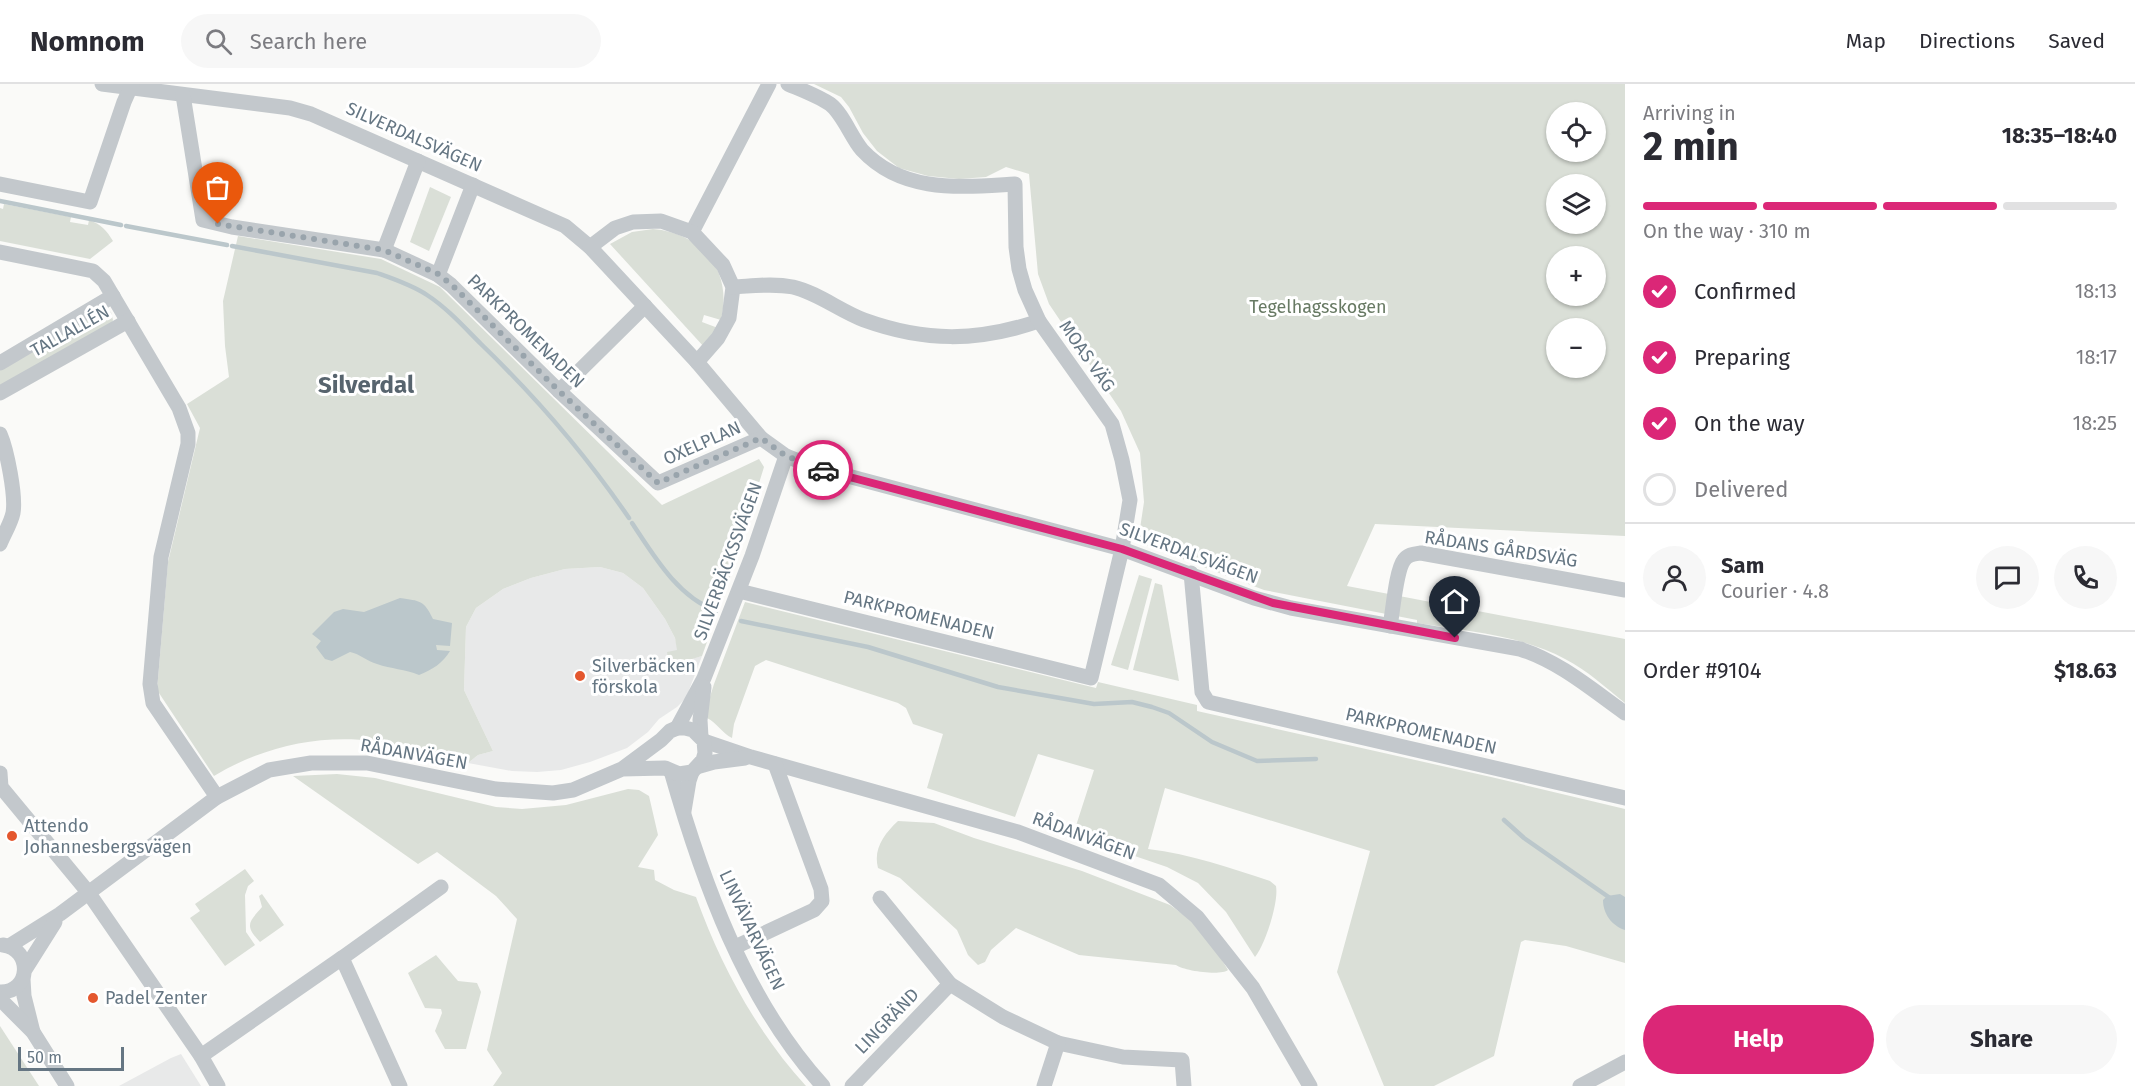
<!DOCTYPE html>
<meta charset="utf-8">
<style>
:root{--surface:#fff;--page:#f7f7f7;--text:#2b2b33;--muted:#7c7c81;--line:#e1e1e2;--accent:#db2777}
body{margin:0;font-family:"Fira Sans",sans-serif;background:var(--page);color:var(--text);height:100vh;display:flex;flex-direction:column;font-size:22px;white-space:nowrap}
*{box-sizing:border-box;margin:0}
p{font-size:20px;color:var(--muted)}
.icon{flex:none;width:33px;height:33px;fill:none;stroke:currentColor;stroke-width:2;stroke-linecap:round;stroke-linejoin:round}
.map{position:relative;flex:1;overflow:hidden}
.details{display:flex;flex-direction:column;background:var(--surface);width:510px}
.details>*{flex:none}
.tools{position:absolute;left:1546px;top:18px;display:grid;gap:12px}
.tools a{display:grid;place-items:center;width:60px;height:60px;border-radius:50%;background:var(--surface);box-shadow:0 2px 4px #0004;font-size:30px}
.scale{position:absolute;left:18px;bottom:15px;width:106px;box-sizing:border-box;padding-left:6px;border:3px solid #657683;border-top:0;font-size:16px;line-height:21px;white-space:nowrap;color:#657683;-webkit-text-stroke:4px #fff;paint-order:stroke}
.pin{position:absolute;display:grid;place-items:center;width:51px;height:51px;color:#fff;margin:-62px -26px;border-radius:50% 50% 50% 0;rotate:-45deg;box-shadow:0 0 6px #0007}
.pin .icon{rotate:45deg}
.courier{position:absolute;display:grid;place-items:center;width:60px;height:60px;margin:-30px;border:4px solid #db2777;border-radius:50%;background:#fff;color:#222;box-shadow:0 2px 8px #0007}
.summary em{font-style:normal;font-weight:700}
.summary div{display:flex;flex-direction:column-reverse}
.summary{display:flex;align-items:center;justify-content:space-between;height:102px;padding:0 18px}
h1{font-size:39px;font-weight:700;line-height:45px}
.bar{display:grid;grid-template-columns:repeat(4,1fr);gap:9px 6px;align-content:center;height:72px;padding:0 18px}
.bar i{height:8px;border-radius:4px;background:var(--line)}
.bar .selected{background:var(--accent)}
.bar p{grid-column:span 4}
.line{display:flex;align-items:center;gap:15px;padding:0 18px;border-top:2px solid var(--line)}
.line div{flex:1}
.round{display:grid;place-items:center;flex:none;width:63px;height:63px;border-radius:32px;background:var(--page)}
ol{padding:0 18px;list-style:none}
li{display:flex;align-items:center;gap:18px;height:66px}
li p{margin-inline-start:auto}
li .icon{padding:6px;border-radius:50%;background:var(--accent);color:#fff;stroke-width:4}
li:last-child{color:var(--muted)}
li i{width:33px;height:33px;border:3px solid var(--line);border-radius:50%}
.action{display:flex;gap:12px;margin-top:auto;padding:12px 18px}
.action a{flex:1;height:69px;border-radius:36px;background:var(--accent);color:#fff;font-size:24px;font-weight:700;line-height:69px;text-align:center}
.action a+a{background:var(--page);color:var(--text)}
header{display:flex;align-items:center;gap:36px;box-sizing:border-box;height:84px;padding:0 30px;background:var(--surface);border-bottom:2px solid var(--line)}
header strong{font-size:28px}
nav{display:flex;gap:33px;margin-inline-start:auto;font-size:21px}
.search{width:420px;height:54px;background:var(--page);display:flex;align-items:center;gap:15px;box-sizing:border-box;padding:0 21px;border-radius:33px;color:var(--muted);font-size:22px}
main{display:flex;flex:1;min-height:0}
.map>svg:first-child{display:block}
.built{fill:#e8e9e9}
.green{fill:#dadfd7;fill-rule:evenodd}
.water{fill:#bbc7cb}
.lines{fill:none;stroke-linecap:round;stroke-linejoin:round}
.stream{stroke:#bbc7cb;stroke-width:4.5}
.minor{stroke:#c3c8cc;stroke-width:15}
.done{stroke:#99a4ac;stroke-width:6;stroke-dasharray:0 10.8}
.route{stroke:#db2777;stroke-width:8}
.poi-dot{fill:#e4572e;stroke:#fff;stroke-width:2}
.labels{text-anchor:middle;stroke-width:6;stroke-linejoin:round;paint-order:stroke}
.street-label{font-size:18px;fill:#657683;stroke:#fff}
.park-label{font-size:18px;fill:#687a64;stroke:#fff}
.poi-label{font-size:18px;fill:#657683;stroke:#fff;text-anchor:start}
.district-label{font-size:24px;font-weight:bold;fill:#57646e;stroke:#fff}
</style>
<header>
<strong>Nomnom</strong>
<div class="search"><svg class="icon" aria-label="search" viewBox="0 0 24 24"><circle cx="10" cy="10" r="6"/><path d="M15 15l6 6"/></svg>Search here</div>
<nav><a>Map</a><a>Directions</a><a>Saved</a></nav>
</header>
<main>
<div class="map">
<svg width="1625" height="1002" viewBox="0 0 1625 1002">
<rect width="100%" height="100%" fill="#fafaf8"/>
<g class="built">
<polygon points="600,483 623,489 643,504 665,535 675,554 678,566 669,581 702,572 686,614 677,623 659,635 648,648 627,664 590,678 561,686 537,688 512,687 468,679 478,671 493,667 464,606 466,543 476,524 503,505 531,494 565,485"/>
<polygon points="181,970 201,1002 119,1002 171,974"/>
</g>
<g class="green">
<path d="M814,0H1625V452L1375,440L1347,502L1625,555V619C1606,604 1587,586 1565,575C1522,551 1465,547 1417,539V536L1264,506L1138,458L1144,418L1140,369L1121,327L1049,220L1038,190L1029,90L1006,83L986,93L959,95L928,92L899,84L877,67L863,49L849,23L841,13ZM1557,28H1596V68H1557ZM1557,100H1596V140H1557ZM1557,172H1596V212H1557ZM1557,244H1596V284H1557Z"/>
<polygon points="430,103 451,113 429,167 410,158"/>
<path d="M4,120L71,133L70,138L88,141L89,136C101,140 107,147 113,157L90,175L0,157V124L3,125Z"/>
<path d="M653,145C702,149 733,187 721,236L704,231L702,238L718,244L705,264L610,160L632,148Z"/>
<path d="M238,152L381,175L440,203L662,421L759,375L764,383L729,496L702,572L669,582L667,568L677,566L675,554L665,535L643,504L623,489L600,483L565,485L531,494L503,505L476,524L466,543L464,606L493,667L478,671L468,679C437,672 405,662 374,657C318,650 262,663 214,692L157,606L168,478L200,344L187,320L229,293L225,262L223,217Z"/>
<polygon points="103,225 111,228 113,236 111,241 0,303 0,283"/>
<polygon points="1139,491 1152,495 1128,586 1111,581"/>
<polygon points="1155,499 1162,501 1179,597 1133,586"/>
<path d="M745,518L1096,604L1098,598L1197,621V627L1491,693L1625,725V879L1566,862L1525,856L1521,858L1494,972L1434,1002H1384L1337,888L1370,767L1165,704L1148,765C1191,770 1230,784 1270,797L1276,802C1279,818 1265,861 1255,873L1226,828L1198,799L1167,783L1073,751L1094,686L1038,670L1015,733L927,704L943,650L913,640L906,624L898,619L766,576L755,582L734,640L732,654C722,649 717,639 707,634L709,616L714,600Z"/>
<path d="M337,690L375,694L496,723L522,725L566,721L628,705L639,706L649,712L658,751L638,783L654,786L655,796L674,806L696,813C721,882 756,947 806,1002H493L502,989L487,966L517,835L496,812L437,768L418,780L293,692Z"/>
<path d="M898,737L934,739L974,754L1082,787L1170,821L1202,844L1228,886C1221,892 1184,887 1176,881L1079,871L1016,844L991,866L985,878L978,881L968,871L957,846L900,794L878,784C873,765 884,750 898,737Z"/>
<polygon points="245,785 254,797 248,802 245,811 246,848 255,861 225,882 190,834 200,827 195,820"/>
<path d="M262,810L284,841L260,858C244,841 249,838 262,823L259,812Z"/>
<polygon points="436,871 458,897 477,899 481,908 466,965 445,965 435,947 442,929 441,925 425,924 408,889"/>
<polygon points="0,942 39,1002 0,1002"/>
</g>
<g class="water">
<path d="M400,514C420,517 424,516 433,535L452,539L450,562L436,561L437,566L450,567C443,579 432,586 419,591C405,585 391,585 377,580C367,577 360,570 350,568L332,577L325,575L316,563L321,557L312,550L334,528L343,525L364,528Z"/>
<path d="M1620,810L1625,813V846C1612,842 1603,830 1603,816L1607,812Z"/>
</g>
<g class="lines">
<g class="stream">
<polyline points="0,117 121,141"/>
<polyline points="126,142 227,161"/>
<path d="M232,162L377,189C394,195 412,201 427,211C447,224 464,243 481,260C537,314 586,371 629,434"/>
<path d="M632,439C654,472 677,512 716,527"/>
<polyline points="741,537 868,563 998,603 1094,620 1132,618 1152,623 1169,629 1212,658 1257,677 1316,675"/>
<polyline points="1504,736 1524,754 1610,814"/>
</g>
<g class="minor">
<path d="M102,0L290,24L311,30L565,142L590,163L697,278L761,354L786,372L814,383L1122,465L1254,514L1291,524L1520,565C1560,578 1591,605 1625,629"/>
<polyline points="183,11 203,136 232,143 384,166 438,191 451,201 559,307 658,399 761,354"/>
<polyline points="0,100 90,118 124,18 132,0"/>
<polyline points="692,148 769,0"/>
<polyline points="590,163 615,144 633,138 661,137 692,148 723,181 733,203 729,234 718,254 697,278"/>
<polyline points="384,166 418,77"/>
<polyline points="0,168 93,187 104,197 179,324 188,349 188,360 161,473 150,600 153,619 217,713"/>
<polyline points="438,191 473,101"/>
<path d="M733,203C753,202 773,199 793,203C818,209 840,227 864,236C925,258 977,258 1039,237"/>
<polyline points="0,279 113,212"/>
<polyline points="559,307 645,222"/>
<polyline points="0,309 128,237"/>
<path d="M0,350C7,366 16,412 13,429C11,439 4,450 0,460"/>
<polyline points="1191,489 1202,608 1208,618 1625,714"/>
<path d="M739,507L1091,594L1122,465L1130,416L1122,376L1112,340L1039,237L1025,206L1019,185L1016,163L1015,100C961,103 903,110 862,66C851,53 843,30 830,20C818,12 802,6 788,0"/>
<path d="M1390,542C1393,527 1396,486 1404,476C1408,470 1415,470 1421,469L1625,506"/>
<polyline points="677,644 704,594 752,472 786,372"/>
<polyline points="701,653 700,636 704,603"/>
<polyline points="704,657 751,673 1018,748 1159,801 1197,833 1253,904 1310,1002"/>
<polyline points="700,682 714,678 745,674"/>
<path d="M671,687C702,796 745,917 823,1002"/>
<polyline points="0,689 1,703 88,808 201,972 218,1002"/>
<polyline points="684,727 689,697 692,688"/>
<polyline points="880,814 950,900 1003,933 1058,959 1123,973 1182,976 1184,1002"/>
<polyline points="9,862 60,830 217,713 269,686 311,679 367,679 496,705 553,709 573,706 622,685 661,656 670,647 677,644 685,644 693,646 704,657 705,669 703,676 692,688 679,690 665,684 622,685"/>
<polyline points="735,863 814,826 822,817 821,805 775,680"/>
<polyline points="26,884 55,838"/>
<polyline points="23,895 24,912 33,948"/>
<path d="M0,908C31,909 33,865 3,861"/>
<polyline points="0,915 33,948 67,1002"/>
<polyline points="201,972 342,874"/>
<polyline points="400,1002 342,874 441,803"/>
<polyline points="852,1002 950,900"/>
<polyline points="1044,1002 1058,959"/>
<polyline points="1580,1002 1625,978"/>
</g>
</g>
<g class="lines">
<polyline class="done" points="218,140 384,166 438,190 452,201 559,307 658,399 761,354 786,372 823,386"/>
<polyline class="route" points="823,386 1122,465 1273,519 1455,554"/>
</g>
<g class="poi-dot">
<circle cx="580" cy="592" r="6"/>
<circle cx="12" cy="752" r="6"/>
<circle cx="93" cy="914" r="6"/>
</g>
<g class="labels">
<g class="street-label">
<text transform="translate(414 53) rotate(24)" y="6">SILVERDALSVÄGEN</text>
<text transform="translate(70 247) rotate(-29)" y="6">TALLALLÉN</text>
<text transform="translate(526 247) rotate(44)" y="6">PARKPROMENADEN</text>
<text transform="translate(1087 272) rotate(55)" y="6">MOAS VÄG</text>
<text transform="translate(702 359) rotate(-24)" y="6">OXELPLAN</text>
<text transform="translate(1501 465) rotate(9)" y="6">RÅDANS GÅRDSVÄG</text>
<text transform="translate(1189 469) rotate(20)" y="6">SILVERDALSVÄGEN</text>
<text transform="translate(728 477) rotate(-70)" y="6">SILVERBÄCKSSVÄGEN</text>
<text transform="translate(919 531) rotate(14)" y="6">PARKPROMENADEN</text>
<text transform="translate(1421 647) rotate(13)" y="6">PARKPROMENADEN</text>
<text transform="translate(414 670) rotate(10)" y="6">RÅDANVÄGEN</text>
<text transform="translate(1084 752) rotate(20)" y="6">RÅDANVÄGEN</text>
<text transform="translate(752 846) rotate(65)" y="6">LINVÄVARVÄGEN</text>
<text transform="translate(887 937) rotate(-46)" y="6">LINGRÄND</text>
</g>
<g class="park-label">
<text x="1318" y="229">Tegelhagsskogen</text>
</g>
<g class="poi-label">
<text x="592" y="588">Silverbäcken<tspan x="592" dy="21">förskola</tspan></text>
<text x="24" y="748">Attendo<tspan x="24" dy="21">Johannesbergsvägen</tspan></text>
<text x="105" y="920">Padel Zenter</text>
</g>
<g class="district-label">
<text x="366" y="309">Silverdal</text>
</g>
</g>
</svg>
<div class="tools">
<a><svg class="icon" aria-label="locate" viewBox="0 0 24 24"><circle cx="12" cy="12" r="6"/><path d="M12 2v4M12 18v4M2 12h4M18 12h4"/></svg></a>
<a><svg class="icon" aria-label="layers" viewBox="0 0 24 24"><path d="M12 4l9 5-9 5-9-5zM3 14l9 5 9-5"/></svg></a>
<a>+</a>
<a>−</a>
</div>
<div class="scale">50 m</div>
<div class="pin" style="left:218px;top:140px;background:#ea580c"><svg class="icon" aria-label="bag" viewBox="0 0 24 24"><path d="M5 8h14l-1 12H6zM9 8a3 3 0 0 1 6 0"/></svg></div>
<div class="pin" style="left:1455px;top:554px;background:#1f2937"><svg class="icon" aria-label="home" viewBox="0 0 24 24"><path d="M3 11l9-7 9 7M6 9v11h12V9"/></svg></div>
<div class="courier" style="left:823px;top:386px"><svg class="icon" aria-label="car" viewBox="0 0 24 24"><path d="M5 17H2v-5l4-1 3-4h7l3 4 3 1v5h-3M9 17h6M6 11h13"/><circle cx="7" cy="17" r="2"/><circle cx="17" cy="17" r="2"/></svg></div>
</div>
<section class="details">
<div class="summary"><div><h1>2 min</h1><p>Arriving in</p></div><em>18:35–18:40</em></div>
<div class="bar"><i class="selected"></i><i class="selected"></i><i class="selected"></i><i></i><p>On the way · 310 m</p></div>
<ol>
<li><svg class="icon" aria-label="check" viewBox="0 0 24 24"><path d="M5 12l5 5 9-10"/></svg>Confirmed<p>18:13</p></li>
<li><svg class="icon" aria-label="check" viewBox="0 0 24 24"><path d="M5 12l5 5 9-10"/></svg>Preparing<p>18:17</p></li>
<li><svg class="icon" aria-label="check" viewBox="0 0 24 24"><path d="M5 12l5 5 9-10"/></svg>On the way<p>18:25</p></li>
<li><i></i>Delivered</li>
</ol>
<div class="line" style="height:108px"><a class="round"><svg class="icon" aria-label="person" viewBox="0 0 24 24"><circle cx="12" cy="8" r="4"/><path d="M4 21q1-7 8-7t8 7"/></svg></a><div><b>Sam</b><p>Courier · 4.8</p></div><a class="round"><svg class="icon" aria-label="chat" viewBox="0 0 24 24"><path d="M4 5h16v11H9l-5 4z"/></svg></a><a class="round"><svg class="icon" aria-label="phone" viewBox="0 0 24 24"><path d="M5 4h4l2 5-3 2q2 4 5 5l2-3 5 2v4C11 20 4 13 5 4z"/></svg></a></div>
<div class="line" style="height:78px"><div>Order #9104</div><b>$18.63</b></div>
<div class="action"><a>Help</a><a>Share</a></div>
</section>
</main>
